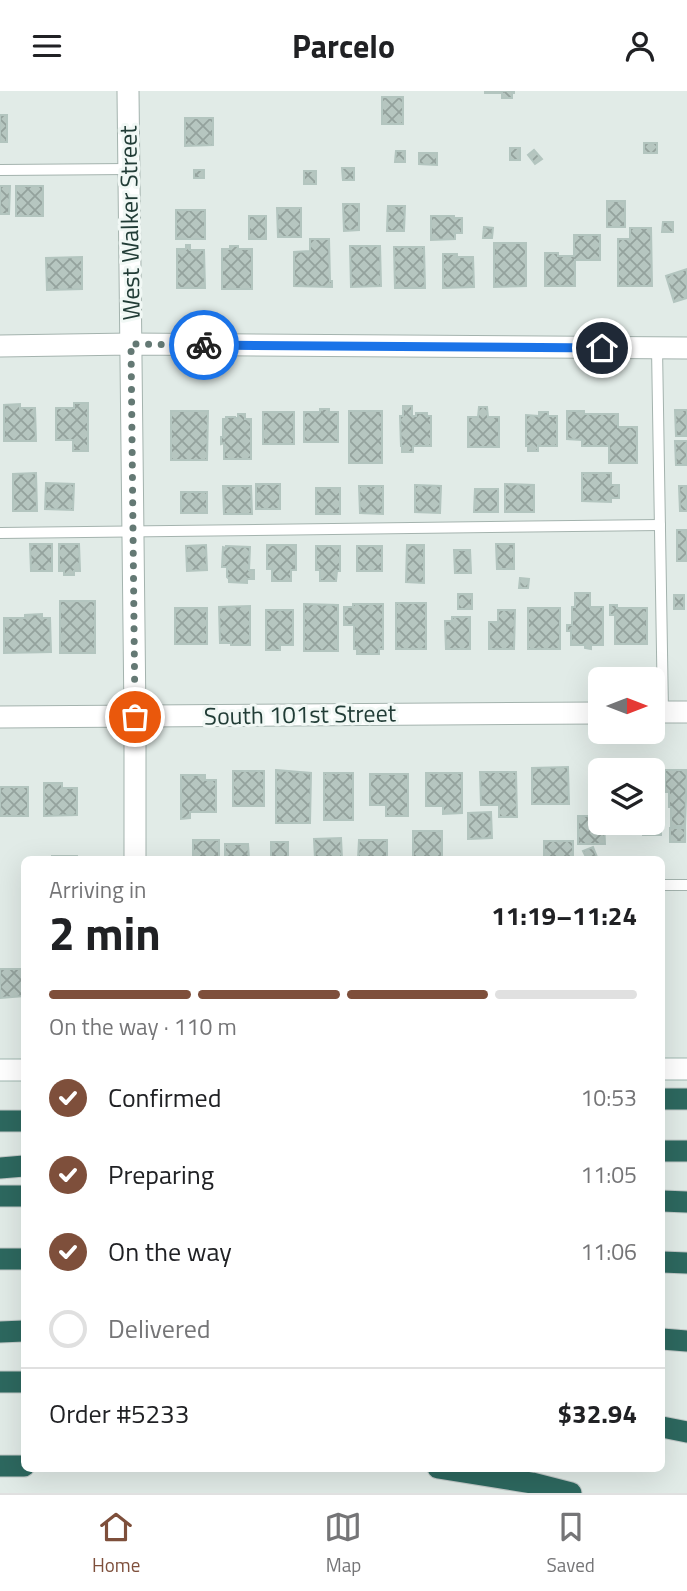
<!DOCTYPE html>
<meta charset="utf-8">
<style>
:root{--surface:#fff;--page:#f6f6f6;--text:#202124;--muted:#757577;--line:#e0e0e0;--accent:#7e4f3b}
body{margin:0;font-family:"Titillium Web",sans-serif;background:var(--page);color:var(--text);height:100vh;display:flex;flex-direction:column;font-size:26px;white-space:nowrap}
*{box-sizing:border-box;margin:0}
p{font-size:23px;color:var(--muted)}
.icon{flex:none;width:38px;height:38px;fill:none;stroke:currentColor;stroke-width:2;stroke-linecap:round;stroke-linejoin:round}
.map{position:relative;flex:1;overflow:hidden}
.panel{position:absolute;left:21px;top:765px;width:644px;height:616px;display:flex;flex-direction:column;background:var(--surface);border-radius:10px;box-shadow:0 7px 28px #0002}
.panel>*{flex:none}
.needle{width:46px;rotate:90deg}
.tools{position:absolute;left:588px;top:576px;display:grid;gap:14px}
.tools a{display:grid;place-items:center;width:77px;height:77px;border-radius:10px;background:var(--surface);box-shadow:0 7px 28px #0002;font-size:35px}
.pin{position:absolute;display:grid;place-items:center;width:60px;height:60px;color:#fff;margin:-30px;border:4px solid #fff;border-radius:50%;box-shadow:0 2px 7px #0007}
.courier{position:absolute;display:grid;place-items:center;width:70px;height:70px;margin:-35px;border:5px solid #1a73e8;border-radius:50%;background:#fff;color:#222;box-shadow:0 2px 9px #0007}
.summary em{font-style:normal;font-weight:700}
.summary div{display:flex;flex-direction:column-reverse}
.summary{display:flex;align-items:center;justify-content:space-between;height:119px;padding:0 28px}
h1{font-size:46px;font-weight:700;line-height:52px}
.bar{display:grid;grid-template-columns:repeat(4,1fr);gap:10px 7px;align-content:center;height:84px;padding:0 28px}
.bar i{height:9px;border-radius:5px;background:var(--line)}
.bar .on{background:var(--accent)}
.bar p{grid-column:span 4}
.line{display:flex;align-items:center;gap:18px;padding:0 28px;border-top:2px solid var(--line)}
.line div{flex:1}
ol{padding:0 28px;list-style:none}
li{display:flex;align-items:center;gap:21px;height:77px}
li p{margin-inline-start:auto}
li .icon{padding:7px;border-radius:50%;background:var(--accent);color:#fff;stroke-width:4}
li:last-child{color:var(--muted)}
li i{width:38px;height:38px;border:4px solid var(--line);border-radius:50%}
header{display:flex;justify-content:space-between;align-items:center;height:91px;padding:0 28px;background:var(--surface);font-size:32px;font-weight:700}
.tabs{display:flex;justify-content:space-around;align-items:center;height:98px;border-top:2px solid var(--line);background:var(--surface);font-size:19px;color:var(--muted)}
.tabs a{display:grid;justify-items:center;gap:4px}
.tabs .on{color:var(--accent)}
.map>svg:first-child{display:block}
.building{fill:url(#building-cross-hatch);stroke:#b3c5bf;stroke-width:2}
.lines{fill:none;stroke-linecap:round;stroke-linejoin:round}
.lane-casing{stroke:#a4b3ae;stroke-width:12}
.street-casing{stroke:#a4b3ae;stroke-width:23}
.secondary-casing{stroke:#9fb7b0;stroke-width:23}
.highway-casing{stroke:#c1c8c7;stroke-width:23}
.lane{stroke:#fff;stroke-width:10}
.street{stroke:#fff;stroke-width:21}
.secondary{stroke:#fff;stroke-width:21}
.highway{stroke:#2d685f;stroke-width:21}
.done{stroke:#647974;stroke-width:7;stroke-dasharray:0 12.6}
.route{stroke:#1a73e8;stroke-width:9}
.labels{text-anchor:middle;stroke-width:6;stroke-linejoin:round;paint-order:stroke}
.street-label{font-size:24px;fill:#213c36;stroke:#f1f8f5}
</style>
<header><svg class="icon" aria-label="menu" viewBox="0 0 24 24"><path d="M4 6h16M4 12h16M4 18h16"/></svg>Parcelo<svg class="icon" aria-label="person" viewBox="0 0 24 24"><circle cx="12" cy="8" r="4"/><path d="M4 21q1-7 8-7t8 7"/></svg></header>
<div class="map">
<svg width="687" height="1402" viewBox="0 0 687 1402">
<defs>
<pattern id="building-cross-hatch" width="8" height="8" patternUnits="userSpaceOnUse" patternTransform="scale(1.75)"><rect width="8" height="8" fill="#b6c6c0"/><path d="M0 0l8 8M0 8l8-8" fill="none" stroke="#94a29d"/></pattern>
</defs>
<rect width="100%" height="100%" fill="#e1ebe7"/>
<g class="building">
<polygon points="485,0 514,0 514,2 512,2 512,7 502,7 502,2 485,2"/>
<rect x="382" y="6" width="21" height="27"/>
<rect x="0" y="24" width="7" height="27"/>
<polygon points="185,27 213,27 213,54 185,55"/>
<rect x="644" y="52" width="13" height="10"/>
<rect x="510" y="57" width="10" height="12"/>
<polygon points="534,59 542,68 535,73 528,64"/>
<polygon points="396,60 405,60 405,71 395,71"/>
<polygon points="419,62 437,62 437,74 419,73"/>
<polygon points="342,77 354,77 354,89 343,89"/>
<rect x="194" y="79" width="10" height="8"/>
<rect x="304" y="80" width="12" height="13"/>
<polygon points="0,95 10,95 9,123 0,123"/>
<rect x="16" y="95" width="27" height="30"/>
<rect x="607" y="110" width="18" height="26"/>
<polygon points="343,113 359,113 359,139 344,140"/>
<polygon points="388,115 405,115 404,140 387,140"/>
<polygon points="277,117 301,117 301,146 278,146"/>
<rect x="176" y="119" width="29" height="29"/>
<rect x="249" y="125" width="17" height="23"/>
<polygon points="431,125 454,125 454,127 462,127 462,142 455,142 455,148 431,149"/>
<polygon points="663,131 673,131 673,141 662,141"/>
<polygon points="484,136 493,137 492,147 483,147"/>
<polygon points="630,137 651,137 652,195 618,195 618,148 630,148"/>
<polygon points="574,144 600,144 600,169 575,169 575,195 545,195 545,162 558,162 558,165 574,165"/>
<polygon points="310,148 329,148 330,190 332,190 332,196 294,195 294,161 310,160"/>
<polygon points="494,152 526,152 526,195 494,196"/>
<polygon points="186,154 190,154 190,159 204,159 205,197 177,197 177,158 186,158"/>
<polygon points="230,155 238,155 238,158 252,158 252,198 222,198 222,158 230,158"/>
<polygon points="350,155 380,155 381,195 351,196"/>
<polygon points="394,156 424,156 425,197 395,197"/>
<polygon points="443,163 457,163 457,166 473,166 474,196 443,197"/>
<polygon points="82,166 82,198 47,199 46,167"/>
<polygon points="687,178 687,207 674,211 666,185"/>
<polygon points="74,312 88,312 88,360 73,360 73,349 56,349 56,317 74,317"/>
<polygon points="20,313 20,317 35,317 36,350 4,350 4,314"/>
<polygon points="403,315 412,315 412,325 416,325 416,322 427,322 427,325 431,325 431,355 413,355 413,361 402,361 402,355 401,355 400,325 403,325"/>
<polygon points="479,316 487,316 488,326 499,326 499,356 468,356 468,326 478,326"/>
<polygon points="320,318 329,318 329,321 338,321 338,351 304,351 304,321 320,321"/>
<polygon points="675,319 687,319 687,345 676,345"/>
<polygon points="171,320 208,320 207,369 171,369"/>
<rect x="349" y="320" width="33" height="52"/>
<polygon points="567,320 584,320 584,323 618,323 618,336 637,336 637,372 609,372 609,355 582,355 582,349 567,348"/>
<rect x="263" y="321" width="31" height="32"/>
<polygon points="539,321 548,321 548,325 557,325 557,355 538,355 538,360 528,360 528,355 526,355 526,324 539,325"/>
<polygon points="238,323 245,323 245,328 251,328 251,368 224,368 224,352 221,353 221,346 223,346 223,328 226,328 226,326 235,326 235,327 238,327"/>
<polygon points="675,350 687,350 687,374 676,374"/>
<polygon points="36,382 37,420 13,420 13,383"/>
<polygon points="582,382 611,382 611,394 619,394 619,407 611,407 611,411 582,410"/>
<polygon points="46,392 74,393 73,419 45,418"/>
<rect x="256" y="393" width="24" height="25"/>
<polygon points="505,393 534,394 534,421 505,421"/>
<polygon points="415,394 441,395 440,422 415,421"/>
<polygon points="223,395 251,395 252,423 224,423"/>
<polygon points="359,395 383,395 383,423 360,422"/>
<polygon points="679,395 687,395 687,420 680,420"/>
<rect x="316" y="397" width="24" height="26"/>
<polygon points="475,398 498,398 498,421 474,421"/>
<rect x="181" y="401" width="26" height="21"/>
<rect x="677" y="439" width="10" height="31"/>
<polygon points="30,453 52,453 52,480 31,480"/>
<polygon points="59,453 79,453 80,480 74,480 74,484 64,484 64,480 59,480"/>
<polygon points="496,453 514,453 514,478 497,478"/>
<polygon points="206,454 207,479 187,480 186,455"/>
<polygon points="267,454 296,454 296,479 291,479 291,490 272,490 272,478 267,478"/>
<polygon points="407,454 424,454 424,492 406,491"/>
<polygon points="226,455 250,456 249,479 254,479 254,488 247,488 247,492 229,491 229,488 227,486 227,476 222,476 223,456 226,457"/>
<polygon points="316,455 340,455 340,480 337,480 336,490 320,490 320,479 316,479"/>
<rect x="357" y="455" width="25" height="25"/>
<polygon points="454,459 470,459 471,482 455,482"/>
<polygon points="520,487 529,488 528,497 519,497"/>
<polygon points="575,502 590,502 590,516 603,516 603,554 591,554 591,558 585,557 585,554 571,554 571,540 567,540 567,534 572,534 572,516 575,516"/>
<rect x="458" y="503" width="14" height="15"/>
<rect x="674" y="504" width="10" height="14"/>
<rect x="60" y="510" width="35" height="52"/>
<rect x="396" y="512" width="30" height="46"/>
<polygon points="304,513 338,514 338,560 304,560"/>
<polygon points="353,513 383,513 383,558 379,558 379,563 357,563 357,558 354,558 354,534 344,534 344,516 353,516"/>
<polygon points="610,514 617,514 617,517 647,517 647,553 615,553 615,524 610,524"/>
<polygon points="250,515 250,554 231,554 231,552 220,552 219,516"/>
<rect x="175" y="517" width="32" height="36"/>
<rect x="528" y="517" width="32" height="41"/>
<polygon points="266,519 293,519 293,554 280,554 280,559 266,559"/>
<polygon points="498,519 515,519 514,558 489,558 489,531 498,531"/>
<polygon points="42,523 42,527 50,527 51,561 4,562 4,527 25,527 25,524"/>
<polygon points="452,526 470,526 470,558 446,558 445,530 452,530"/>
<polygon points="568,676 569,713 532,713 532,677"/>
<polygon points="276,679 311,682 310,732 276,732"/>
<polygon points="665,679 687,679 685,735 671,735 671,716 669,716 669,701 665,701"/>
<rect x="233" y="680" width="31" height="35"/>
<polygon points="480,681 516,681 517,726 499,726 499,714 481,714"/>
<rect x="324" y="682" width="29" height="47"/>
<polygon points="426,682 462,682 462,722 443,723 443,715 426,715"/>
<polygon points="370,683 408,683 408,725 386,725 386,714 370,714"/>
<polygon points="181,684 205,684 205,689 216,689 216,721 190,721 190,727 181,728"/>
<polygon points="44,692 62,692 62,697 77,697 77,724 44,725"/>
<rect x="0" y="696" width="28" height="29"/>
<polygon points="491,721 492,747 468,748 468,722"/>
<polygon points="653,722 661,722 661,744 643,744 643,732 653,732"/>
<polygon points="578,725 600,725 600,732 604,732 605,753 578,753"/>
<rect x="670" y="737" width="15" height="14"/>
<rect x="413" y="740" width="29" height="28"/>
<polygon points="341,747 342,768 315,768 314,748"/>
<rect x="193" y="749" width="26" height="19"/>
<polygon points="359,749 387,749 387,768 358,768"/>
<rect x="544" y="750" width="29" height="18"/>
<rect x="271" y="751" width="17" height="17"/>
<polygon points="225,753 248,753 249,768 225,768"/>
<polygon points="593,756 597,766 587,768 583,760"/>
<rect x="52" y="765" width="25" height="3"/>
<polygon points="0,878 24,878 24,905 0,907"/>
</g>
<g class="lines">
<defs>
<g id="lane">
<polyline points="0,79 129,78"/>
<polyline points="657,257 663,621"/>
<polyline points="0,442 660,434"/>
<polyline points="662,794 687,794"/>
</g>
<g id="street">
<polyline points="128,0 135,626 135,768"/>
<polyline points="0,255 131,253 687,257"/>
<polyline points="653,621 687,621"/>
<polyline points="0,626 600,622"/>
</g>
<g id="secondary">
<polyline points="662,978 687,978"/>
<polyline points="0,979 24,979"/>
</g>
<g id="highway">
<polyline points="662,1008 687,1008"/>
<polyline points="0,1030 24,1030"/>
<polyline points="662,1060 687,1060"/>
<polyline points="0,1077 24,1075"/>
<polyline points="0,1105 24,1105"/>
<polyline points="662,1110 687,1111"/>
<polyline points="0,1168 24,1168"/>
<polyline points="662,1171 687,1172"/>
<polyline points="0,1241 24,1240"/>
<polyline points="662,1248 687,1250"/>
<polyline points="0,1291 24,1291"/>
<polyline points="662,1336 687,1341"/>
<polyline points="0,1375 24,1375"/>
<polyline points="438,1377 532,1392 571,1402"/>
</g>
</defs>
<use href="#lane" class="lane-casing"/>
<use href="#street" class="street-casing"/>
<use href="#secondary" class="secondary-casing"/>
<use href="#highway" class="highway-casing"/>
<use href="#lane" class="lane"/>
<use href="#street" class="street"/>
<use href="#secondary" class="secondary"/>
<use href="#highway" class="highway"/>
</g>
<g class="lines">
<polyline class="done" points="135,626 131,253 204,254"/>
<polyline class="route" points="204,254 602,257"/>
</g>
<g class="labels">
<g class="street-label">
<text transform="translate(130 132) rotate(-91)" y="8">West Walker Street</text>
<text transform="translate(300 624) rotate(-1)" y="8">South 101st Street</text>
</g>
</g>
</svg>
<div class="tools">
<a><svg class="needle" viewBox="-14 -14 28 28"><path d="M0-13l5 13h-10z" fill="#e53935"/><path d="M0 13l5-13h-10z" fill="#757577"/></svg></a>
<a><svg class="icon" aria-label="layers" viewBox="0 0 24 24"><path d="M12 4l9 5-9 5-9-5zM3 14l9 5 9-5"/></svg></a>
</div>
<div class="pin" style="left:135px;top:626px;background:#ea580c"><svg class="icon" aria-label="bag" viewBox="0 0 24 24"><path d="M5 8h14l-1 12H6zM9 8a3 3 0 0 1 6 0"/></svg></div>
<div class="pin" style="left:602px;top:257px;background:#1f2937"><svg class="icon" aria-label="home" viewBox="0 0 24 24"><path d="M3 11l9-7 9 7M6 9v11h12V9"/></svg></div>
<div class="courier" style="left:204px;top:254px"><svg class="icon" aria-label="bike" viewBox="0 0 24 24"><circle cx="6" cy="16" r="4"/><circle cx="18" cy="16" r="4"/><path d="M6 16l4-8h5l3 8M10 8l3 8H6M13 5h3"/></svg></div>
<section class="panel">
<div class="summary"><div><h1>2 min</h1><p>Arriving in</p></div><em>11:19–11:24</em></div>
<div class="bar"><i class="on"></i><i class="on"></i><i class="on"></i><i></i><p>On the way · 110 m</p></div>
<ol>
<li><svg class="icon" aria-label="check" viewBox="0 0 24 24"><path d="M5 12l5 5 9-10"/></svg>Confirmed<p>10:53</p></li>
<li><svg class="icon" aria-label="check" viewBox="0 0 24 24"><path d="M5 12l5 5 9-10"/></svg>Preparing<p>11:05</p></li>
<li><svg class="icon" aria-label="check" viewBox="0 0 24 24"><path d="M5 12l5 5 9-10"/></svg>On the way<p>11:06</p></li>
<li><i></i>Delivered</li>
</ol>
<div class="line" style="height:91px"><div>Order #5233</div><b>$32.94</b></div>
</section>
</div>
<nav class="tabs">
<a class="on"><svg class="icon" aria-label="home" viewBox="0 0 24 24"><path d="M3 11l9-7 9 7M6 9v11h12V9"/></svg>Home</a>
<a><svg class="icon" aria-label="map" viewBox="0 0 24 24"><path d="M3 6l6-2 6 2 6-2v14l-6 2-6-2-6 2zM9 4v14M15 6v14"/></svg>Map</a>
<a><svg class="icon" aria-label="saved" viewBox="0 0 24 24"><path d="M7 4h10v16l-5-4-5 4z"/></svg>Saved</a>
</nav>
